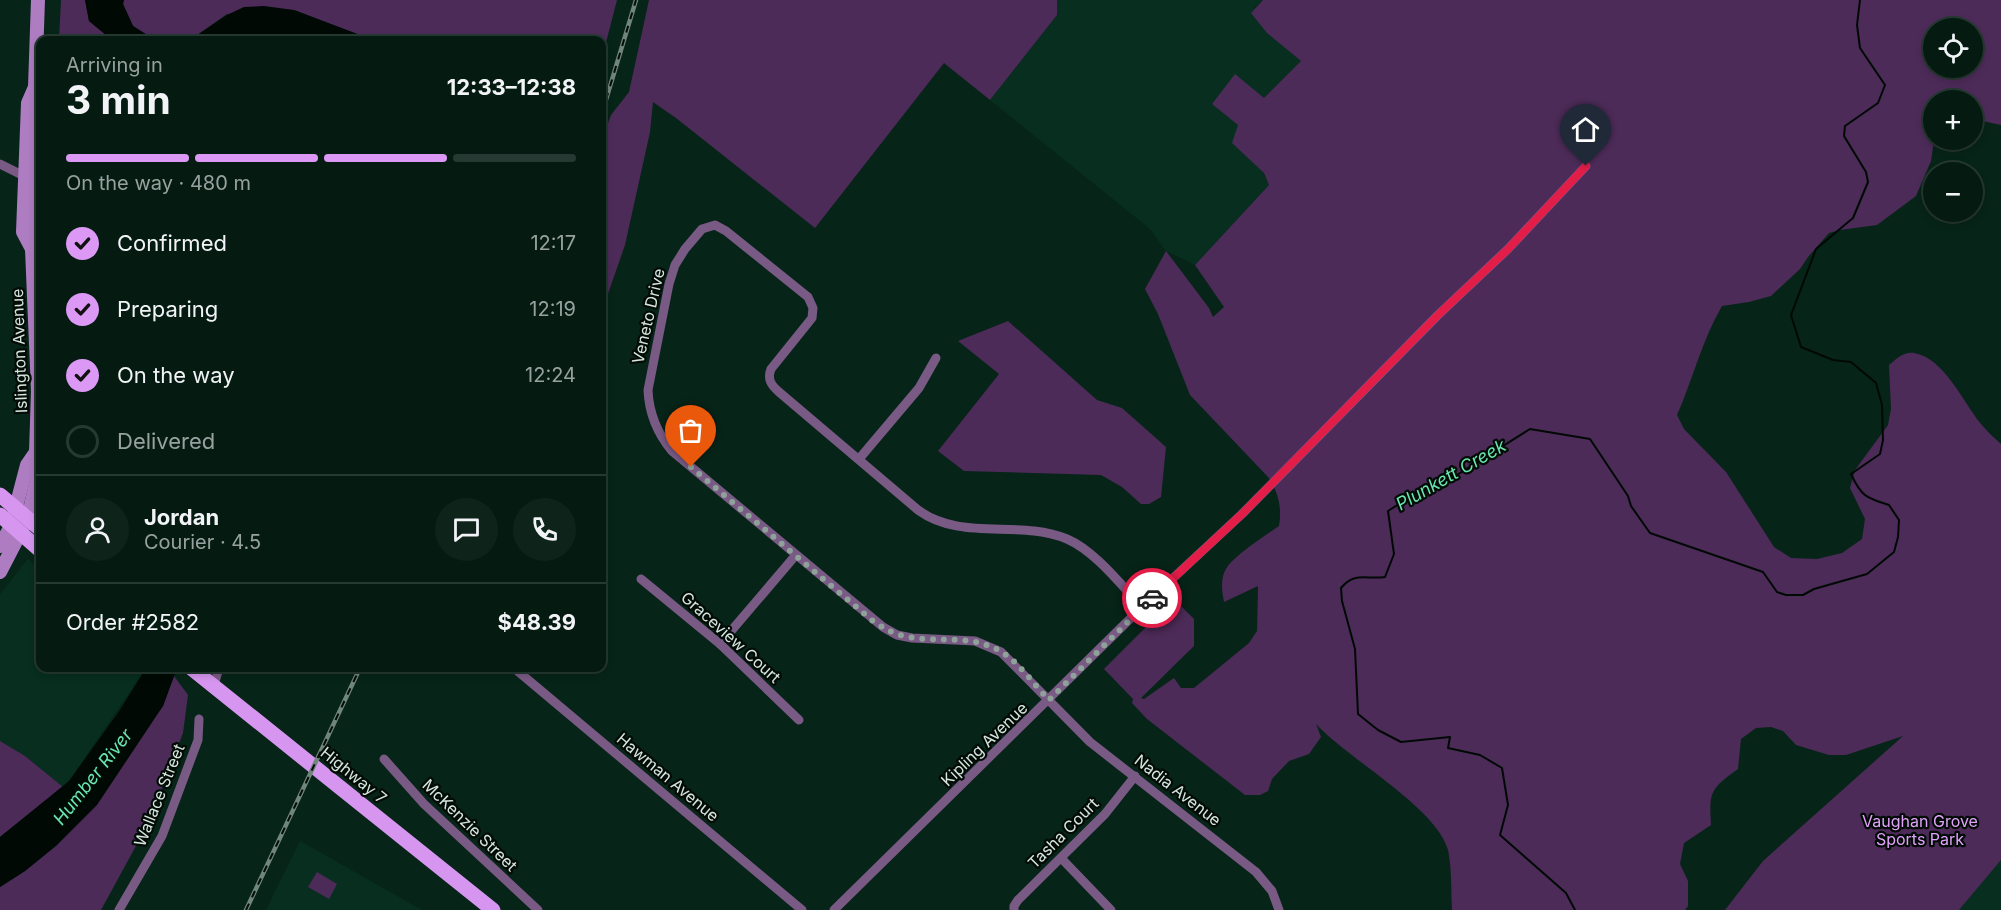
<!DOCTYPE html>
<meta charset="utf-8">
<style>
:root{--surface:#051b12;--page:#0e241b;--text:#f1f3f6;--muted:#97a19f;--line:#263932;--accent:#db99f5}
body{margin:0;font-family:Inter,sans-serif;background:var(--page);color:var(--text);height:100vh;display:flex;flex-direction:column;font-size:22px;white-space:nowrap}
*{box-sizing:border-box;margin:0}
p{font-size:20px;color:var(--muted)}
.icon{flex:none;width:33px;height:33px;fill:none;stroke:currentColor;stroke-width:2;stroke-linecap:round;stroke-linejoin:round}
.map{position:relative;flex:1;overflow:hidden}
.panel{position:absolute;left:36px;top:36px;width:570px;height:636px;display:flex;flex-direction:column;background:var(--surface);border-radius:12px;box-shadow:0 3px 9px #0003,0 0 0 2px var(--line)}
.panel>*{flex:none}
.buttons{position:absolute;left:1923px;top:18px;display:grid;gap:12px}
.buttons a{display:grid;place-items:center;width:60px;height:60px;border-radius:50%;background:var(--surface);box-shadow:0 3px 9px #0003,0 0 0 2px var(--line);font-size:30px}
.pin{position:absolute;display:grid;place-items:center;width:51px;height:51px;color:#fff;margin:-62px -26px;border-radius:50% 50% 50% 0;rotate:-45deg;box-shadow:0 0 6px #0007}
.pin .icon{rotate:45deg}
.courier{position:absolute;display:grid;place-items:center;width:60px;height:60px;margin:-30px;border:4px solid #e11d48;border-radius:50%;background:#fff;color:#222;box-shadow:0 2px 8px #0007}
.overview em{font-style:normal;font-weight:700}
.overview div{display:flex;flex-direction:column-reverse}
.overview{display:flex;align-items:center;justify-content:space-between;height:102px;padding:0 30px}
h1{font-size:39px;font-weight:700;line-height:45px}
.bar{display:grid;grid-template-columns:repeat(4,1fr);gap:9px 6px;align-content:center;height:72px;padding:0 30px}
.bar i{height:8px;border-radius:4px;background:var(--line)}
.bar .on{background:var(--accent)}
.bar p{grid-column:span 4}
.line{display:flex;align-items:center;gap:15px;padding:0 30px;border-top:2px solid var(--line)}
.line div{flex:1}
.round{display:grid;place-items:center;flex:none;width:63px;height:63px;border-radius:32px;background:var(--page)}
ol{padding:0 30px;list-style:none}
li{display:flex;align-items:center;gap:18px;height:66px}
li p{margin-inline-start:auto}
li .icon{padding:6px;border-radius:50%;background:var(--accent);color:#111;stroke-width:4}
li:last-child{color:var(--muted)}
li i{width:33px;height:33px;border:3px solid var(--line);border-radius:50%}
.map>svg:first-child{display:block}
.built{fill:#072e1f}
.green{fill:#4c2b58;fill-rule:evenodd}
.water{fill:#010905}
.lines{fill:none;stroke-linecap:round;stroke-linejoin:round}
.stream{stroke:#010905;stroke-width:2}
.street{stroke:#795a85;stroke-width:9}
.secondary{stroke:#ad7cc1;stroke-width:14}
.primary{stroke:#d696f0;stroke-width:15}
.rail-casing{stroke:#70867c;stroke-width:4.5}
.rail{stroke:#020b06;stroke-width:2;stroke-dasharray:7;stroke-linecap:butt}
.done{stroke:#8ea299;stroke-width:6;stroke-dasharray:0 10.8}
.route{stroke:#e11d48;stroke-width:8}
.labels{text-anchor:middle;stroke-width:4.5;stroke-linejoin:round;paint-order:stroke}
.street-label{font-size:16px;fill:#d6e6de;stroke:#020b06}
.park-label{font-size:16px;fill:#e1a2f9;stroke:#020b06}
.water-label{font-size:18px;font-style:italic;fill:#69e5af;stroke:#020b06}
</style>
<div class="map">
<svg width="2001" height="910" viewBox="0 0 2001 910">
<rect width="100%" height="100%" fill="#072418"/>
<g class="built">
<polygon points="1057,0 1263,0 1254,8 1267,33 1301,61 1239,123 1269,185 1195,265 1166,251 1150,229 990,100 1057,15"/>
<polygon points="28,559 40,570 40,668 146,668 69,781 63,787 25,756 0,741 0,594"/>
<polygon points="300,841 422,910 266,910"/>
<polygon points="2001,860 2001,910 1959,910"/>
</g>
<g class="green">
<polygon points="61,0 85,0 89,21 112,40 59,40"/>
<polygon points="124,0 617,0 602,58 602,40 373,40 294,10 227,14 190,40 155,40 133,26 123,4"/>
<polygon points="649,0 1057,0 1057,15 990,100 944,63 815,228 676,118 653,102 650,132 625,245 602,311 602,140 611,115 629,92"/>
<path d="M1263,0H2001V125L1973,119L1972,100H1934V140L1931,161L1916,196L1877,225L1840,230L1829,233L1808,257L1800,269L1771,296L1749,302L1722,306C1702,340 1693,379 1677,415L1684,429L1726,472L1774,547L1791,558L1817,559L1842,553L1862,539L1865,519L1850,488L1855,470L1888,425L1891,409L1889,365C1896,359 1904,351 1914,353C1944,358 1963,402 1981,424C1987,431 1994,438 2001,444V860L1959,910H1725L1763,861L1903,736L1846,755H1829L1796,745L1783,731L1771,727L1756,728L1741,739L1738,769C1710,789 1709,792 1711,825L1684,843L1680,864L1688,881V906L1685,910H1452C1451,891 1452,869 1448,850C1436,807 1348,759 1316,724L1321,737L1309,754L1289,761L1272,779L1268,791L1260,795H1245L1147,719L1132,703L1133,699L1104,669L1174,599L1194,619V646L1141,698L1144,699L1174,678L1181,688H1194L1249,643L1257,631L1258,586L1224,602C1222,591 1220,579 1226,569C1232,557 1266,535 1279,526C1282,509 1279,492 1268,477L1190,395L1158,314L1145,289L1166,251L1209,308L1213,317L1224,307L1195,265L1269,185L1264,173L1232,143L1238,125L1212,104L1235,74L1264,98L1301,61L1267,33L1251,13ZM1934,28H1972V68H1934Z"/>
<polygon points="1008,321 1097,400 1122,408 1166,447 1161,497 1149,504 1141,504 1122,487 1101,475 964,471 938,451 999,374 958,341"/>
<polygon points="174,676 188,695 183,733 149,822 101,910 0,910 0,887 25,871 57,845 163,706"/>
<polygon points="0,741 25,756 63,787 0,837"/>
<polygon points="317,872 337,884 329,899 308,887"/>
</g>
<g class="water">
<polygon points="85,0 124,0 123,4 133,26 155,40 112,40 89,21"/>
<polygon points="264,6 294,10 373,40 190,40 227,15 244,7"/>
<polygon points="146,668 177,668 163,706 97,805 57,845 25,871 0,887 0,837 69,781 120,710"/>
</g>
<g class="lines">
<path class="stream" d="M1575,910L1566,893L1500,835L1508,805L1502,768L1480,755L1448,748L1450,737L1401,742L1378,730L1358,714L1355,649L1342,601L1341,588C1355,571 1366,580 1385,577L1394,554L1388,511L1416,493L1441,485L1530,429L1590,439L1628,496L1631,506L1650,533L1763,572L1777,592L1786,595H1803L1814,589L1867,574L1894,552L1898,537L1899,520L1889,505C1866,498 1861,496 1851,474L1880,454L1883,440L1882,405L1876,383L1851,362L1833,360L1801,347L1791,315L1816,249L1853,218L1868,182L1866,172L1844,136L1845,126L1878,103L1885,85L1860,48L1857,25L1860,0"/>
<g class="street">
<polyline points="0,164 28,178"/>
<polyline points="859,459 919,388 936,358"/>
<polyline points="641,579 720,644 799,720"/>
<path d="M1142,607C1121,585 1095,551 1067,539C1019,519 962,542 918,510L779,392C771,385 767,379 771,369L812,318L813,308L808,297L726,231L715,225L702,229L685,249L675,265L669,284L648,390C649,414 657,433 672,451L883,627L897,635L912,638L975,641L1001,652L1090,742L1256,872L1272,891L1279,910"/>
<polyline points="720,644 795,556"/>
<polyline points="514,668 802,910"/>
<polyline points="214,685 219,668"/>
<polyline points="384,759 424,804 538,910"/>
<polyline points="1061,858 1111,910"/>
<polyline points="119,910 162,836 198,740 199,719"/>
<polyline points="834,910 1142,607 1242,514 1438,315 1508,249 1586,166"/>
<polyline points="1014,910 1014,906 1018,900 1105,814 1135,776"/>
</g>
<g class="secondary">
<polyline points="38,0 35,87 40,108"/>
<polyline points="40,118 36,182 36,235 32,249 38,391 36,452 40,464"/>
<polyline points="32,249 23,232 28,103 35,87"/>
<polyline points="0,546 11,526 27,465 36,452"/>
<polyline points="0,572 28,518 40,467"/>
</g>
<g class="primary">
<polyline points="0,495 40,529"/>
<polyline points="0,515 40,550"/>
<polyline points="191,668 493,910"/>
</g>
<defs>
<g id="rail">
<polyline points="602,113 636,0"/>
<polyline points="246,910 360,668"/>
</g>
</defs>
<use href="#rail" class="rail-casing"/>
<use href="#rail" class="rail"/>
</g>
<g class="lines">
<path class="done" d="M691,467L874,622C884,628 893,634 904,636C936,644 969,633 1000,651C1019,662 1034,685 1049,700L1152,598"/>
<polyline class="route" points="1152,598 1242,514 1438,315 1508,249 1586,166"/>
</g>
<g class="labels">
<g class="street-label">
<text transform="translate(648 316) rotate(-77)" y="6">Veneto Drive</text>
<text transform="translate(19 351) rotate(-92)" y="6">Islington Avenue</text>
<text transform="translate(731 637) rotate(42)" y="6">Graceview Court</text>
<text transform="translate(984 744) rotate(-44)" y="6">Kipling Avenue</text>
<text transform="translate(354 775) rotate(39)" y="6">Highway 7</text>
<text transform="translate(668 777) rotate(40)" y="6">Hawman Avenue</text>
<text transform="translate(1178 790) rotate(38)" y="6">Nadia Avenue</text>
<text transform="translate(159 795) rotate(-68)" y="6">Wallace Street</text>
<text transform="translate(470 825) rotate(44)" y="6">McKenzie Street</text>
<text transform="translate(1063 833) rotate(-45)" y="6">Tasha Court</text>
</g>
<g class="park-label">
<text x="1920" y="827">Vaughan Grove<tspan x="1920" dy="18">Sports Park</tspan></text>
</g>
<g class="water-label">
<text transform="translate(1451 475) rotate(-30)" y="6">Plunkett Creek</text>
<text transform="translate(93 777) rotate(-52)" y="6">Humber River</text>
</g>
</g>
</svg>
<div class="buttons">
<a><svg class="icon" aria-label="locate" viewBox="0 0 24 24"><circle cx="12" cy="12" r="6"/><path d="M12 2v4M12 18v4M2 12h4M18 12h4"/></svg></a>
<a>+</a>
<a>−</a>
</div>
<div class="pin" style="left:691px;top:467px;background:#ea580c"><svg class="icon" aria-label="bag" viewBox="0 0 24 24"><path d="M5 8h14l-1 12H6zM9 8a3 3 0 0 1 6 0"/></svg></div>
<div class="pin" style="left:1586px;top:166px;background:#1f2937"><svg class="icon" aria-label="home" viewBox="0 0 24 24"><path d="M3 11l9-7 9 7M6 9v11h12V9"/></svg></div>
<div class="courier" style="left:1152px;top:598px"><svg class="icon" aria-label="car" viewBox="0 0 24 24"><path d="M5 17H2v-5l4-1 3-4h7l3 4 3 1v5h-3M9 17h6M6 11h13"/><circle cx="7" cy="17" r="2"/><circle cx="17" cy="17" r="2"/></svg></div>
<section class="panel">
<div class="overview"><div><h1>3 min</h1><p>Arriving in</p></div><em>12:33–12:38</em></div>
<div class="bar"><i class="on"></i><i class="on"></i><i class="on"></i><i></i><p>On the way · 480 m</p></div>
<ol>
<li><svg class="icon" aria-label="check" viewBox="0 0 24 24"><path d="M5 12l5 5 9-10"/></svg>Confirmed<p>12:17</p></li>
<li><svg class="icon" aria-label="check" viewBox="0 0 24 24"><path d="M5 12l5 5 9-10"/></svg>Preparing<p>12:19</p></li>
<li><svg class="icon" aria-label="check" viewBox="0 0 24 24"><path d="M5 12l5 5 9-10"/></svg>On the way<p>12:24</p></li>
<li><i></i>Delivered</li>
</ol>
<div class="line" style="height:108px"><a class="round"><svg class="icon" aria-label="person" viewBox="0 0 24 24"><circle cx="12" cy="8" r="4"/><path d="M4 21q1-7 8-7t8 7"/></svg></a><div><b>Jordan</b><p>Courier · 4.5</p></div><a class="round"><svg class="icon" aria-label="chat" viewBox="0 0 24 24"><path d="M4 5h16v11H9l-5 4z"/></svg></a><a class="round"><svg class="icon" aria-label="phone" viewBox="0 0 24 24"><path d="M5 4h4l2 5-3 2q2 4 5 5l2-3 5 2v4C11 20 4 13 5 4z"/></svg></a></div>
<div class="line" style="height:78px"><div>Order #2582</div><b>$48.39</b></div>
</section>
</div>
